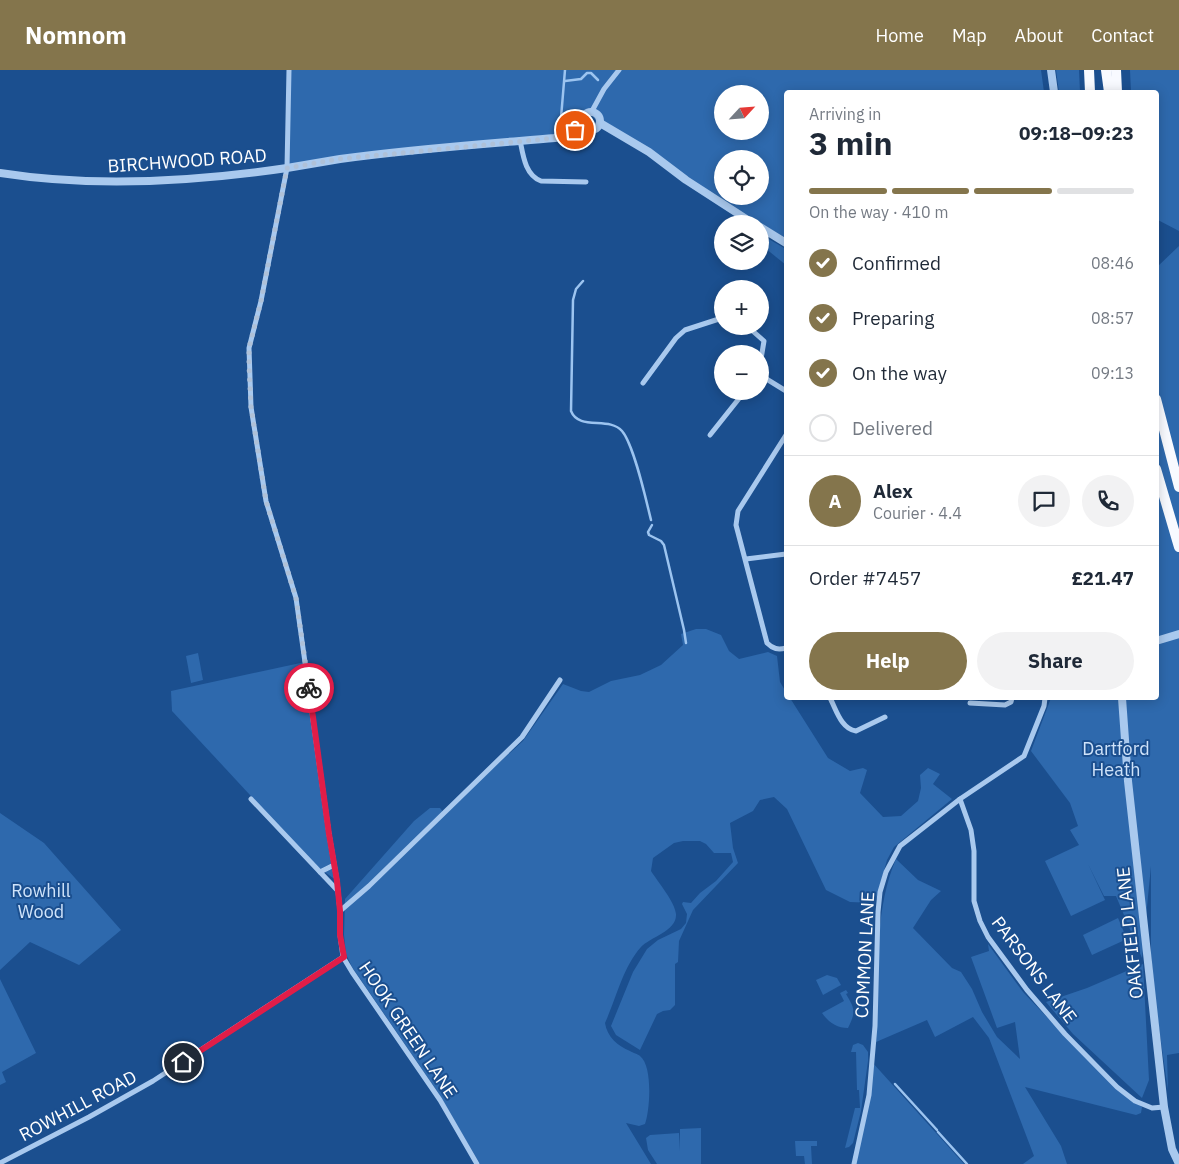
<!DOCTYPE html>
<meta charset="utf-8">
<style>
:root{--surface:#fff;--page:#f2f2f3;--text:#1f2937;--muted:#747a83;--line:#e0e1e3;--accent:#84754c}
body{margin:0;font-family:"IBM Plex Sans",sans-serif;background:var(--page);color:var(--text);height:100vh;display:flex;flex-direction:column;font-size:19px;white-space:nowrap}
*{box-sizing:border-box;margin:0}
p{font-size:16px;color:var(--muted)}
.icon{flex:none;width:28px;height:28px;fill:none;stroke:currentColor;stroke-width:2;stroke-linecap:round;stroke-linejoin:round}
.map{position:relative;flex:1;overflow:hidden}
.side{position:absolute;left:784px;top:20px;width:375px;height:610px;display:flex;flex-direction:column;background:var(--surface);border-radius:5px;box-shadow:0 2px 12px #0003}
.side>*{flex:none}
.needle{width:32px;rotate:64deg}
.controls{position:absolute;left:714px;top:15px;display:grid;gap:10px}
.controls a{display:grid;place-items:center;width:55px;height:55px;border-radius:50%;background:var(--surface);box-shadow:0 2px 12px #0003;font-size:25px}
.pin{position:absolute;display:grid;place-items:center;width:42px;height:42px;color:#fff;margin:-21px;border:2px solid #fff;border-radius:50%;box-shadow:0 1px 5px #0007}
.courier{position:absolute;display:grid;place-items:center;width:50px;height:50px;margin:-25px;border:4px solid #e11d48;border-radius:50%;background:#fff;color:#222;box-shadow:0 1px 6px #0007}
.overview em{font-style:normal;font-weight:800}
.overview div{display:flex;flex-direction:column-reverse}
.overview{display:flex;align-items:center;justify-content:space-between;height:85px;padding:0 25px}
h1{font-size:32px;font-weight:800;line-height:38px}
.bar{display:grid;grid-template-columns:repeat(4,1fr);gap:8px 5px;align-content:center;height:60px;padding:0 25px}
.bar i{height:6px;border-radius:4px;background:var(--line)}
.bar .selected{background:var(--accent)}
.bar p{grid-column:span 4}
.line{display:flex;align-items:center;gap:12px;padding:0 25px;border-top:1px solid var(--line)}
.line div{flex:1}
.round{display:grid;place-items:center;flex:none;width:52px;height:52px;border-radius:26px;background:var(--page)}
ol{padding:0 25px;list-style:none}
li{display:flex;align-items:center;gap:15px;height:55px}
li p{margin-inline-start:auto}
li .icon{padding:5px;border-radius:50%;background:var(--accent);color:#fff;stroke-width:4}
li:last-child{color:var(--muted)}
li i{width:28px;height:28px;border:2px solid var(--line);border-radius:50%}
.cta{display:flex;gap:10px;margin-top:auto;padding:10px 25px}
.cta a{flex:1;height:58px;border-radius:30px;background:var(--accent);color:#fff;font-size:20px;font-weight:800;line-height:58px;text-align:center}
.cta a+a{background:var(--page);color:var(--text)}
header{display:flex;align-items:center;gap:30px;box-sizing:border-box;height:70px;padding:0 25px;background:var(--accent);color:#fff}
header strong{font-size:24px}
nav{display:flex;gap:28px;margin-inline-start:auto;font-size:18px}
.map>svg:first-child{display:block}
.green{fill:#2e69ad;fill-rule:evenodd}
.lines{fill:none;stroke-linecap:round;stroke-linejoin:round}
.stream{stroke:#9cc4f0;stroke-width:2.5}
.minor{stroke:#a9c9ee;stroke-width:5}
.tertiary{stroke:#a9c9ee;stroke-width:8}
.trunk{stroke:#f8faff;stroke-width:10}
.done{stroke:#afc1d8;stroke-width:5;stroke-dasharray:0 9}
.route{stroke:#e11d48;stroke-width:6}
.labels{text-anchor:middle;stroke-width:4;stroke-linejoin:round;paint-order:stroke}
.street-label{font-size:18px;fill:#fff;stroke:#1b4f8f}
.park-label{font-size:18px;fill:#cfe3fa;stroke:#1b4f8f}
</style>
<header>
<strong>Nomnom</strong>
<nav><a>Home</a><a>Map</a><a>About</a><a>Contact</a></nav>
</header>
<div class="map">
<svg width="1179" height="1094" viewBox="0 0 1179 1094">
<rect width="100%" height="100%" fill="#1b4f8f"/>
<g class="green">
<path d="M290,0H1041L1044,22H786V168L728,134L687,106L632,72L599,54L592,46L575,59L562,65L287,98ZM722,24H760V61H722ZM722,89H760V126H722Z"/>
<polygon points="1056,0 1079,0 1080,22 1059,22"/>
<polygon points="1130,0 1179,0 1179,161 1156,149 1156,22 1131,22"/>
<polygon points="760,164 786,179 786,195 760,174"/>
<polygon points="1179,176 1179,983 1167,985 1168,1020 1156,937 1151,885 1151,796 1142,888 1116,826 1104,826 1088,794 1105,830 1071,846 1045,791 1079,775 1070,760 1078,756 1070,733 1031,681 1051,628 1156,628 1156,198"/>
<path d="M696,559H706L721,565L729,581L739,589L768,582L777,586L780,612L786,622V628H790L828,688L850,701L863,698L867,700L860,723L883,747L901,746L918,731L921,718L920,705L928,698L940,704L933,714L952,729L894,777L887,790L875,833L850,832L826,820L787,739L774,727L760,730L753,741L730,753L733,778L738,793L693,840L679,871L678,892L675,894V935L670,940L663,941L657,944L640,980L616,965L611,956L633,902L647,879L658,870L681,859L686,853L687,844L682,834L683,832L691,833L700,823L716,811L733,792L731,783H714L706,774L700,771H683L674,773L653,788L651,801C658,812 675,832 676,844C677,861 650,867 641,877C623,897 616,929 605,953C607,967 618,976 630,981C633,983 638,984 640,986C653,996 650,1040 645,1054L639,1056L626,1053L651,1094H480L437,1021L352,897L346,884L344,865L345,829L414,751L430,738H440L444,743L523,671L563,614L581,621L589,622L611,611L640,605L661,595L683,575L681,564Z"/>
<polygon points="198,583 203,610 191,613 186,586"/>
<polygon points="305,592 336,810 316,796 172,641 171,621"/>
<polygon points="0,743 44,773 121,860 79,895 30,872 0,900"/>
<path d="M896,789L918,810L941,821L931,830L913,858L952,898L961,902L972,919L982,942L997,967L1020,989L1015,952L997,958L971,887L989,881L988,874L1023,922L1064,965L1142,1037L1141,1043L1136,1045L1025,1017L1061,1076L1067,1094H1023L1034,1086L989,968L973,947L935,967L927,950L876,972C878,914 873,842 896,789Z"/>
<polygon points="1118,848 1127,869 1092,885 1083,865"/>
<polygon points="1143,894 1149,1010 1142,1028 1073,964 1046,932 1087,918"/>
<polygon points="827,905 837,908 841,915 823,925 816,910"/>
<polygon points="0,909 36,983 2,1002 6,1012 0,1015"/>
<path d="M846,920L848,923L846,924C855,939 856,942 848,958C837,958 828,952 822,943L844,931L840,923Z"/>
<polygon points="858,973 863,975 868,982 868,991 861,1041 853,1073 849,1077 845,1078 855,1038 860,1038 859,1020 857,1020 856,982 851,982 853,975"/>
<polygon points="872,992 964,1094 854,1094 862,1059"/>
<polygon points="701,1058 701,1094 657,1094 648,1080 646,1068 650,1065 679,1063 680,1081 680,1059"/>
<polygon points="795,1071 817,1071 817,1076 811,1076 812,1094 805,1094 804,1086 796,1086"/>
</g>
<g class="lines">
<g class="stream">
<polyline points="565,11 581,9 587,3 591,3 598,10"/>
<polyline points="561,48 565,0"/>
<path d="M583,211L576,219L573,230L571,341C579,361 609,346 622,361C634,375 646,430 651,450"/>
<polyline points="652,455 648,462 649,465 661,471 664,475 684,560 686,573"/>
<polyline points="895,1014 937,1060"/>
<polyline points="938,1062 967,1094"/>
</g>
<g class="minor">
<polyline points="289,0 287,98 261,231 249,278 251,337 266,431 296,528 329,764 337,811 340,841 340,865 343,887 352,902 440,1030 477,1094"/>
<polyline points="592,41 604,19 619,0"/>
<path d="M520,70C523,85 525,105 541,111L586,112"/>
<polyline points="747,256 764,271 760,295"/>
<polyline points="760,305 786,321"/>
<polyline points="643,313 676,268 685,260 722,248"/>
<polyline points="710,365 745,321"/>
<path d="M786,365L738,441L736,455L767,573C773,579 778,580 786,578"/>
<polyline points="746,489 786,484"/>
<path d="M830,628C836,639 841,659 856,661L885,647"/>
<polyline points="970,633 1005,635 1011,632 1012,628"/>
<polyline points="251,729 320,802 334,795"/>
<polyline points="960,729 971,760 974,781 974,831 980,851 988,867 1027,920 1065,964 1117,1017 1135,1031 1152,1038 1164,1037"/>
<polyline points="320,802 338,821"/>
<polyline points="340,841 369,816 522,667 560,610"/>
<polyline points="0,1093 89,1047 153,1011 343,887"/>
<polyline points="854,1094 869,1025 875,956 878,842 880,822 886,802 900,776 960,729 1024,686 1044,636 1045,628"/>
</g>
<g class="tertiary">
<polyline points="1051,0 1054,22"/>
<circle cx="591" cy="51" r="9"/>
<polyline points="600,53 649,82 686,110 754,154"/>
<path d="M0,103C95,118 192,112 287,98C305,95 322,92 340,89C411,79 483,74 555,68L583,55"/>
<polyline points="760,157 786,173"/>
<polyline points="1156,571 1179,564"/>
<polyline points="1122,628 1128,711 1164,1037 1172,1079 1179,1094"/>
</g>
<g class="trunk">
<polyline points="1089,0 1090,22"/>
<polyline points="1106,0 1109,22"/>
<polyline points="1116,0 1117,22"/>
<polyline points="1156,329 1179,417"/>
<polyline points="1156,399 1179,477"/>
</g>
</g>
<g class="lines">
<polyline class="done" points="309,618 296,528 266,431 251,337 249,296 249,278 261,231 287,98 339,89 555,68 575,60"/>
<polyline class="route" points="183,992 344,887 340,865 340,841 337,811 329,764 309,618"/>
</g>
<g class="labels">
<g class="street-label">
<text transform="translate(187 91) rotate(-4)" y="6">BIRCHWOOD ROAD</text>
<text transform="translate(1130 863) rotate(-96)" y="6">OAKFIELD LANE</text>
<text transform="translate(865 885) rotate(-87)" y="6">COMMON LANE</text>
<text transform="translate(1034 900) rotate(53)" y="6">PARSONS LANE</text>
<text transform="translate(408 960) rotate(56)" y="6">HOOK GREEN LANE</text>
<text transform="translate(78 1036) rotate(-28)" y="6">ROWHILL ROAD</text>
</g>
<g class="park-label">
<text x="1116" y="685">Dartford<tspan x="1116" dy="21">Heath</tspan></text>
<text x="41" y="827">Rowhill<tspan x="41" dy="21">Wood</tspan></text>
</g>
</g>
</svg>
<div class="controls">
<a><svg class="needle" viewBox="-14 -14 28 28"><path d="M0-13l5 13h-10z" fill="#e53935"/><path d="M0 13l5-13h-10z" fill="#747a83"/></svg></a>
<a><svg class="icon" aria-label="locate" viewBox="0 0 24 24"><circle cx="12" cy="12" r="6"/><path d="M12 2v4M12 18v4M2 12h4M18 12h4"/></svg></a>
<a><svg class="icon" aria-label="layers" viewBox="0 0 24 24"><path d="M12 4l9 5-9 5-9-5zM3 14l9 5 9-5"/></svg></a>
<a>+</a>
<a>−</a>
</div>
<div class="pin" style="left:575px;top:60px;background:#ea580c"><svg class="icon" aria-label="bag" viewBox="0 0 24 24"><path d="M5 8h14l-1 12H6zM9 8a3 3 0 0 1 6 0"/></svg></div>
<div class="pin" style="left:183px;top:992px;background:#1f2937"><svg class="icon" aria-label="home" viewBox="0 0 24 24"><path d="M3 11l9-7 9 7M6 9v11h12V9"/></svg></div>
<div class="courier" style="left:309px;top:618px"><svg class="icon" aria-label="bike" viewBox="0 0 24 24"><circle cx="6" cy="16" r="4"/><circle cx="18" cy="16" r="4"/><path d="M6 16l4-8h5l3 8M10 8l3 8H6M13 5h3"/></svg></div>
<section class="side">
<div class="overview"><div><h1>3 min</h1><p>Arriving in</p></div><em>09:18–09:23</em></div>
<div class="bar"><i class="selected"></i><i class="selected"></i><i class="selected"></i><i></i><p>On the way · 410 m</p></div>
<ol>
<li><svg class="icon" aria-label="check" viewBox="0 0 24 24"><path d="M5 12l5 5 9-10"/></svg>Confirmed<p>08:46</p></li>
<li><svg class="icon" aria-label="check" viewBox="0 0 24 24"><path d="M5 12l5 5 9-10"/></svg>Preparing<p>08:57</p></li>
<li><svg class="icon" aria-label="check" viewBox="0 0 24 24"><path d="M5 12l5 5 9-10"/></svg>On the way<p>09:13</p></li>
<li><i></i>Delivered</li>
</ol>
<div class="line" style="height:90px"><b class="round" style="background:var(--accent);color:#fff">A</b><div><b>Alex</b><p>Courier · 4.4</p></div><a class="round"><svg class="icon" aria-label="chat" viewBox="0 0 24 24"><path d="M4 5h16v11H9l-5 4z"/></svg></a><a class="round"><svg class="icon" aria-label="phone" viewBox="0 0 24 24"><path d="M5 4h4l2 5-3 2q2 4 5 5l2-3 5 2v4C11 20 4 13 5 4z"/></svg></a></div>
<div class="line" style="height:65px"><div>Order #7457</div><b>£21.47</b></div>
<div class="cta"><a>Help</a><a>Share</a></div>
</section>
</div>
